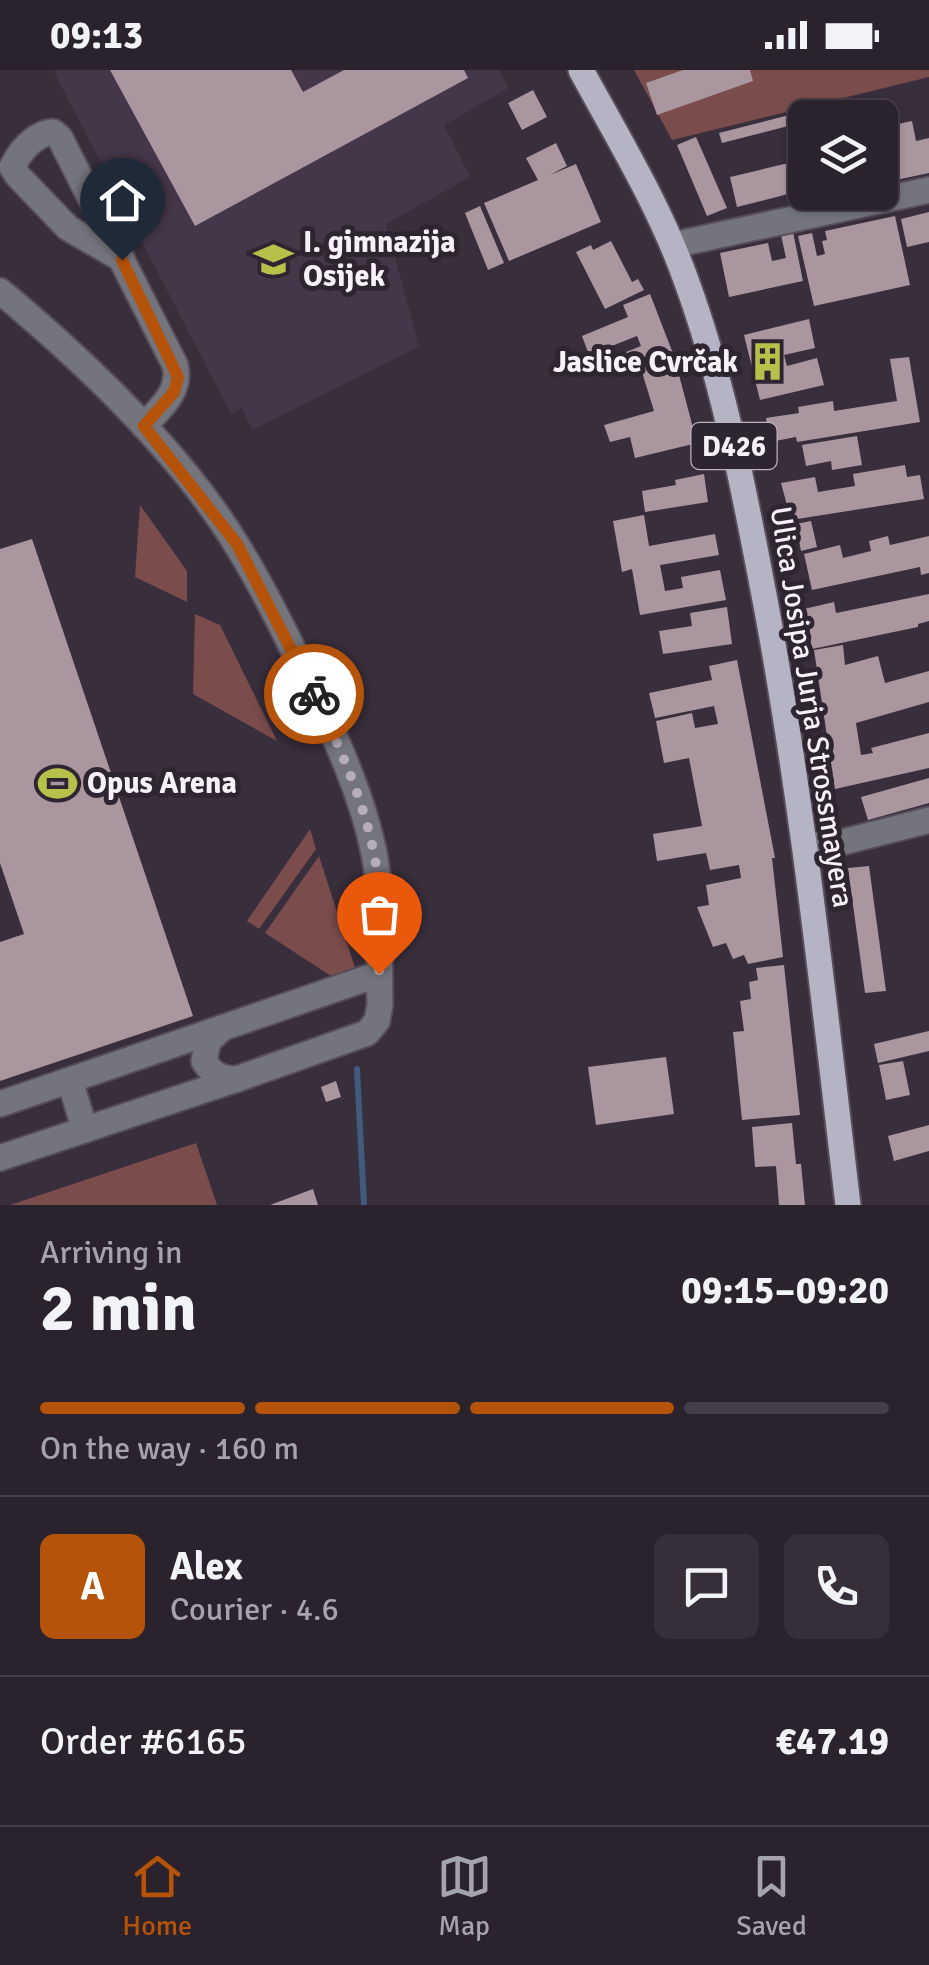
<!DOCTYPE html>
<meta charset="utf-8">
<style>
:root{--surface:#2a222d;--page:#362f39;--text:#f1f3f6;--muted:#a5a4aa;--line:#463f49;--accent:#b45309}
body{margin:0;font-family:Signika,sans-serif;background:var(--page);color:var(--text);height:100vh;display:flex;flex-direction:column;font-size:38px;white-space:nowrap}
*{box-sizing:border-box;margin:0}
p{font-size:32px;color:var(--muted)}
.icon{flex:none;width:55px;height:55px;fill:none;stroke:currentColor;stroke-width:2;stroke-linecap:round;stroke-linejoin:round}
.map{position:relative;height:1135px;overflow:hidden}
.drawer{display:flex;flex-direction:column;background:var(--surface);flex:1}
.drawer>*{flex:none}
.tools{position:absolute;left:788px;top:30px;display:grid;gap:20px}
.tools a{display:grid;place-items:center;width:110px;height:110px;border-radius:15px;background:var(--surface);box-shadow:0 2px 8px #0004,0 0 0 2px var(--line);font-size:50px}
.pin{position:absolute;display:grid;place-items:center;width:85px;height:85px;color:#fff;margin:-102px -42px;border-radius:50% 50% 50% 0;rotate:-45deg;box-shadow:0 0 10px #0007}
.pin .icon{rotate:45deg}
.courier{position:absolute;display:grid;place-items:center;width:100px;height:100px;margin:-50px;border:8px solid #b45309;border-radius:50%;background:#fff;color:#222;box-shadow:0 2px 12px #0007}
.summary em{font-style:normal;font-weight:800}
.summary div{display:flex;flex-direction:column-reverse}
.summary{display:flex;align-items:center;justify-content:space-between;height:170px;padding:0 40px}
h1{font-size:65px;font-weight:800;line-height:75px}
.bar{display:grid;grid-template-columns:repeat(4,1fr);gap:15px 10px;align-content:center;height:120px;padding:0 40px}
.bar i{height:12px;border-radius:8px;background:var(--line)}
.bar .selected{background:var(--accent)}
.bar p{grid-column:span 4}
.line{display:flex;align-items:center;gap:25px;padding:0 40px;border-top:2px solid var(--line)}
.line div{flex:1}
.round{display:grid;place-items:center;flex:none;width:105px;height:105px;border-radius:15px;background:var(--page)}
.status{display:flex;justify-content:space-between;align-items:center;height:70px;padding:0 50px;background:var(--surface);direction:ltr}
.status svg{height:28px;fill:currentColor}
.tabs{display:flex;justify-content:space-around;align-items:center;height:140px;border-top:2px solid var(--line);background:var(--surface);font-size:28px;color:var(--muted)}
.tabs a{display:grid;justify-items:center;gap:5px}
.tabs .selected{color:var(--accent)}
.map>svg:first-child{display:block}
.built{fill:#45374a}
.grass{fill:#7a4c4c}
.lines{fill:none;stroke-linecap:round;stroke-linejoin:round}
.stream{stroke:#405b7d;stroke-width:6}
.building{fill:#aa969f}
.minor-casing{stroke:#574d5a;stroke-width:29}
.major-casing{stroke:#574d5a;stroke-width:29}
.minor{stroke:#74747c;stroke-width:25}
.major{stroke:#b4b4c4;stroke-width:25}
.done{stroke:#b5adb8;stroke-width:10;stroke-dasharray:0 18}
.route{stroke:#b45309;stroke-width:12}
.labels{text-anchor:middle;stroke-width:10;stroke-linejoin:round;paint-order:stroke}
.shield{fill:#2e2532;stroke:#bbb4be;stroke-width:2.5}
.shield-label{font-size:28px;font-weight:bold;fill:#f8f1fa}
.poi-label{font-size:30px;font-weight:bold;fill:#f8f1fa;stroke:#2e2532;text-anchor:start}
.street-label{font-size:30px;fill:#f8f1fa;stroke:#2e2532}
</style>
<div class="status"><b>09:13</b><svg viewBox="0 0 49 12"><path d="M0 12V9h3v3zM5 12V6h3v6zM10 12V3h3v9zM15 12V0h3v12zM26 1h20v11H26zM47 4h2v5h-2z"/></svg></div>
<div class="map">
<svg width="929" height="1135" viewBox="0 0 929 1135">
<rect width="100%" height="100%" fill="#382e3c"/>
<polygon class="built" points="56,0 499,0 509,18 444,55 470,107 386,154 419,276 253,360 241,338 231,344 54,2"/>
<g class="grass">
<polygon points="634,0 929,0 929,7 672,70"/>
<polygon points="140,435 187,501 187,532 135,507"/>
<polygon points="195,544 220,555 277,671 193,624"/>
<polygon points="310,759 316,779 259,859 247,851"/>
<polygon points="319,786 355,898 334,908 265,863"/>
<polygon points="196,1073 217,1135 10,1135"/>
</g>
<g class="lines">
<polyline class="stream" points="357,999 364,1135"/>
</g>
<g class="building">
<polygon points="110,0 291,0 303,22 344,0 464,0 468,8 195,156"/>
<polygon points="683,0 750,0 753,11 657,45 646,13"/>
<polygon points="533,20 547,47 522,60 508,33"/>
<polygon points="854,30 858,48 810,48 809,41"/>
<polygon points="797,43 800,53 722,73 719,63"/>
<polygon points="912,51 916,71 929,68 929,103 896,110 884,57"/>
<polygon points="696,67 727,138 707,146 677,75"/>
<polygon points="556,73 567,96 550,105 576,94 601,152 509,191 484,133 538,110 526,88"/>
<polygon points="797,91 804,120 737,137 730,107"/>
<polygon points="480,136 504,193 488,200 465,143"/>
<polygon points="929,142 929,172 907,177 901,149"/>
<polygon points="895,146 910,215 814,236 798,166 812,163 817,186 825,184 822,171 827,170 825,161"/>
<polygon points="793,162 803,211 729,227 720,183 768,173 772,191 786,188 781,165"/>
<polygon points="611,171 632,212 638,209 644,220 605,239 576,182 591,175 593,180"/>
<polygon points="650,224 674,286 697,373 635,388 630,367 610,372 604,355 654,341 641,299 629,303 621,284 641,276 637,266 589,285 582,266 628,247 623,235"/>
<polygon points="809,249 815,278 784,285 787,296 817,288 824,315 760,330 744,265"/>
<polygon points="909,287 920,352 797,372 796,367 770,372 766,348 799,343 798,337 833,331 834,341 897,331 890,289"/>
<polygon points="857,366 862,395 832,400 831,391 806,396 802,375"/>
<polygon points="905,395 907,407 920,405 924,429 791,450 781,413 815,407 818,422 855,416 853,404"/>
<polygon points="704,404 708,432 645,442 642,421 676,415 675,410"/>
<polygon points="644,445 649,476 715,464 719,485 660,495 665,521 683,518 681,507 720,500 726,530 640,545 632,499 622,502 613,451"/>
<polygon points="811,451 817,477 801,481 796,454"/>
<polygon points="888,466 890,475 929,466 929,503 921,505 920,497 812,520 804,484 840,475 843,488 871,481 869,471"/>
<polygon points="32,469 193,946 0,1011 0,872 24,864 0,793 0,479"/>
<polygon points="929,524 929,551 918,554 918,557 812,579 804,539 834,532 836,543"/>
<polygon points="727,537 732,574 663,584 659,561 692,556 690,543"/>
<polygon points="843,575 845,595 878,586 885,613 929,601 929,632 856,653 861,685 873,683 871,678 929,663 929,698 835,719 814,580"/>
<polygon points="737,590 775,788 772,788 783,887 748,894 744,885 733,889 726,873 713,877 697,837 709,835 706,815 741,808 739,795 710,800 706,783 657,791 653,764 702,756 689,688 664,693 656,651 692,643 695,658 718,654 714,636 655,648 649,623 712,610 709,596"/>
<polygon points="929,708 929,733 868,750 861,727"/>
<polygon points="869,796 886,921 865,923 848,798"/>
<polygon points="784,895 800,1045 742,1050 733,962 744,961 740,931 751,929 749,912 758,910 756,898"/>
<polygon points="929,961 929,981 878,993 874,974"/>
<polygon points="666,987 674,1044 596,1055 588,997"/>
<polygon points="903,991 910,1025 886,1030 879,995"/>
<polygon points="336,1011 341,1027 326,1032 321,1017"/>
<polygon points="792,1053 796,1094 801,1094 805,1135 779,1135 776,1096 755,1097 752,1057"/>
<polygon points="929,1055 929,1081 894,1091 888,1066"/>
<polygon points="313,1119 318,1135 270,1135"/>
</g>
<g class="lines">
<defs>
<g id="minor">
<polyline points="673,175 929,120"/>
<path d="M122,189L68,158L18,106L12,97C21,80 34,64 53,62L60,68L175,295C182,321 160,338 144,356"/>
<path d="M0,221C84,291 181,383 238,477C265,521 287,567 309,612C335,666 362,724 374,783C384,833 378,884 380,935L377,951L367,963L237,1009C221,1009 213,1005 204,991L208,971L222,958L379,904"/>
<polyline points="806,776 839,773 929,750"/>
<polyline points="70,1011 85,1060"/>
<polyline points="0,1034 222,958"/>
<polyline points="0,1088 237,1009"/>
</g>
<path id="major" d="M581,0C618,68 660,137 686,210C721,305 741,405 760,504C801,713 823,924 848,1135"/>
</defs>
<use href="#minor" class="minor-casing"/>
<use href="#major" class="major-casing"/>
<use href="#minor" class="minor"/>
<use href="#major" class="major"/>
</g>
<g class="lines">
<path class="done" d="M314,624C342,681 371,746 378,810C382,841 380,873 379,904"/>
<polyline class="route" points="122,190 178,307 174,322 144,356 237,474 314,624"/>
</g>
<defs>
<symbol id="school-bare" viewBox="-9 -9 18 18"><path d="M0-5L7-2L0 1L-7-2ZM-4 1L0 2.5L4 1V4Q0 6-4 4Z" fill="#b6c149" stroke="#2e2532" stroke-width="2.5" paint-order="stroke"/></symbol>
<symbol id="building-bare" viewBox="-9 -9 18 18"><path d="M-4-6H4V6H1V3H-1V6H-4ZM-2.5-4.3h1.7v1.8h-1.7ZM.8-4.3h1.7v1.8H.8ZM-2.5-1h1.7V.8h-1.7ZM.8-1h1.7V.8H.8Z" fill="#b6c149" stroke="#2e2532" stroke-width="2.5" paint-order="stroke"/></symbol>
<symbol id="stadium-bare" viewBox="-9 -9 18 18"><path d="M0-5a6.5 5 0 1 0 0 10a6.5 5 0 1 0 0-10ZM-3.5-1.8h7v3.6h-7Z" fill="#b6c149" stroke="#2e2532" stroke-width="2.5" paint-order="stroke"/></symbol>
</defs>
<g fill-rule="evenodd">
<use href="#school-bare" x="246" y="162" width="55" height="55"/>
<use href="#building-bare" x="740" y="264" width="55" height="55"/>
<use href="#stadium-bare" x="30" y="686" width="55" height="55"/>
</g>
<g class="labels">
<rect class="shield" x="691.5" y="353" width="85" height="46" rx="8"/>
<g class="shield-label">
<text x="734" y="386">D426</text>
</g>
<g class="poi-label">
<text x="303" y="182">I. gimnazija<tspan x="303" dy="34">Osijek</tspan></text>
<text x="738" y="302" text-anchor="end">Jaslice Cvrčak</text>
<text x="87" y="723">Opus Arena</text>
</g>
<g class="street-label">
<text transform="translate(812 637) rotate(81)" y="10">Ulica Josipa Jurja Strossmayera</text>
</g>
</g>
</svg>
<div class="tools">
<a><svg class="icon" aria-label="layers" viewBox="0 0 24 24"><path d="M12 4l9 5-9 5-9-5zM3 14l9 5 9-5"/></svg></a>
</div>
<div class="pin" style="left:379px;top:904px;background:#ea580c"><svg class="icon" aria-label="bag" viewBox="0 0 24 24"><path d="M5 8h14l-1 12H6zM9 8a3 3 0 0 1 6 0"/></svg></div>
<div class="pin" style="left:122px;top:190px;background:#1f2937"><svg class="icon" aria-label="home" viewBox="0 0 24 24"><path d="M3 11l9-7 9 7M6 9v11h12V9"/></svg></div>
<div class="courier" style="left:314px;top:624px"><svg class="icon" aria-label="bike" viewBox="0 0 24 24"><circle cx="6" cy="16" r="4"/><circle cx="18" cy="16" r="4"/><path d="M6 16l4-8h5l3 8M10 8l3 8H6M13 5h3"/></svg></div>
</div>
<section class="drawer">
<div class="summary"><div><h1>2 min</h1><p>Arriving in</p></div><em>09:15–09:20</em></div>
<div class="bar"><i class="selected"></i><i class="selected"></i><i class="selected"></i><i></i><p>On the way · 160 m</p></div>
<div class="line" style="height:180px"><b class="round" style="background:var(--accent);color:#fff">A</b><div><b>Alex</b><p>Courier · 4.6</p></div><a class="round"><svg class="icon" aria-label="chat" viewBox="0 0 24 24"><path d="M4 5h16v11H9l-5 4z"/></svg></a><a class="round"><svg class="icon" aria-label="phone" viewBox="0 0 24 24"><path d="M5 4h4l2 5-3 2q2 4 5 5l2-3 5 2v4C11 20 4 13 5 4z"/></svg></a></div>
<div class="line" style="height:130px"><div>Order #6165</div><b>€47.19</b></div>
</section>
<nav class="tabs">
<a class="selected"><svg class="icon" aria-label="home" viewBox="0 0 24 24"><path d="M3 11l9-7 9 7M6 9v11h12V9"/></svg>Home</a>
<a><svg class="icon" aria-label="map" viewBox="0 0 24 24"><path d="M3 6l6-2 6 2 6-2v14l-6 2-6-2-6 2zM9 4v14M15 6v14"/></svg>Map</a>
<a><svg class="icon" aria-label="saved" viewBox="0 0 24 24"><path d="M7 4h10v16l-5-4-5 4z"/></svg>Saved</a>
</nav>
